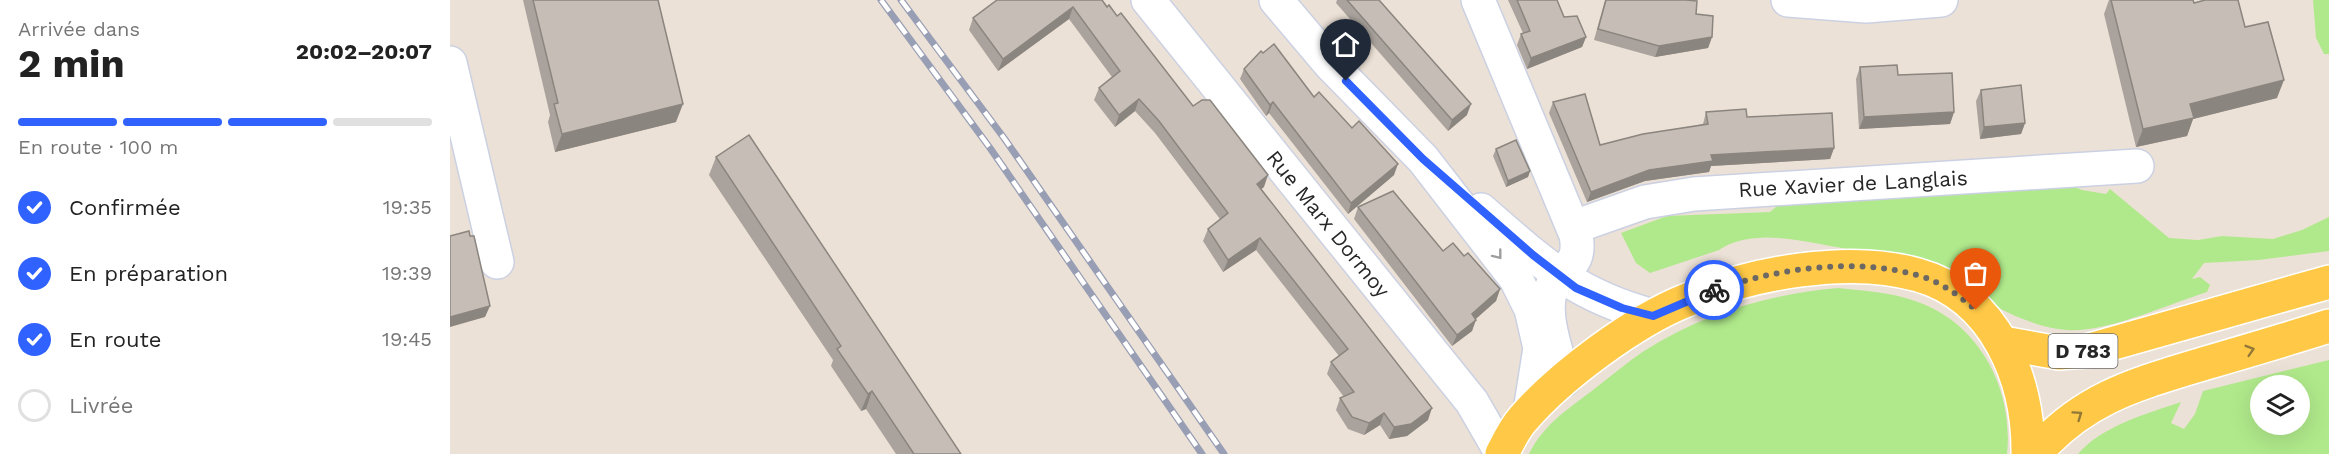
<!DOCTYPE html>
<html lang="fr">
<meta charset="utf-8">
<style>
:root{--surface:#fff;--page:#f2f2f2;--text:#222;--muted:#767676;--line:#e0e0e0;--accent:#2f62ff}
body{margin:0;font-family:"Work Sans",sans-serif;background:var(--page);color:var(--text);height:100vh;display:flex;flex-direction:column;font-size:22px;white-space:nowrap}
*{box-sizing:border-box;margin:0}
p{font-size:20px;color:var(--muted)}
.icon{flex:none;width:33px;height:33px;fill:none;stroke:currentColor;stroke-width:2;stroke-linecap:round;stroke-linejoin:round}
.map{position:relative;flex:1;overflow:hidden}
.side{display:flex;flex-direction:column;background:var(--surface);width:450px}
.side>*{flex:none}
.buttons{position:absolute;left:1800px;top:375px;display:grid;gap:12px}
.buttons a{display:grid;place-items:center;width:60px;height:60px;border-radius:50%;background:var(--surface);box-shadow:0 6px 24px #0002;font-size:30px}
.pin{position:absolute;display:grid;place-items:center;width:51px;height:51px;color:#fff;margin:-62px -26px;border-radius:50% 50% 50% 0;rotate:-45deg;box-shadow:0 0 6px #0007}
.pin .icon{rotate:45deg}
.courier{position:absolute;display:grid;place-items:center;width:60px;height:60px;margin:-30px;border:4px solid #2f62ff;border-radius:50%;background:#fff;color:#222;box-shadow:0 2px 8px #0007}
.head em{font-style:normal;font-weight:700}
.head div{display:flex;flex-direction:column-reverse}
.head{display:flex;align-items:center;justify-content:space-between;height:102px;padding:0 18px}
h1{font-size:39px;font-weight:700;line-height:45px}
.bar{display:grid;grid-template-columns:repeat(4,1fr);gap:9px 6px;align-content:center;height:72px;padding:0 18px}
.bar i{height:8px;border-radius:4px;background:var(--line)}
.bar .current{background:var(--accent)}
.bar p{grid-column:span 4}
ol{padding:0 18px;list-style:none}
li{display:flex;align-items:center;gap:18px;height:66px}
li p{margin-inline-start:auto}
li .icon{padding:6px;border-radius:50%;background:var(--accent);color:#fff;stroke-width:4}
li:last-child{color:var(--muted)}
li i{width:33px;height:33px;border:3px solid var(--line);border-radius:50%}
main{display:flex;flex:1;min-height:0}
.map>svg:first-child{display:block}
.green{fill:#b0e98b;fill-rule:evenodd}
.lines{fill:none;stroke-linecap:round;stroke-linejoin:round}
.minor-casing{stroke:#cbd1e2;stroke-width:36}
.secondary-casing{stroke:#cbd1e2;stroke-width:36}
.primary-casing{stroke:#fff;stroke-width:36}
.minor{stroke:#fff;stroke-width:33}
.secondary{stroke:#fff;stroke-width:33}
.primary{stroke:#ffc947;stroke-width:33}
.rail-casing{stroke:#989eb4;stroke-width:7}
.rail{stroke:#fff;stroke-width:4.5;stroke-dasharray:14;stroke-linecap:butt}
.wall{fill:#aaa39d}
.shaded-wall{fill:#8b857f}
.building{fill:#c6beb6;stroke:#8b857f;stroke-width:1.5}
.oneway{stroke:#9e9e9e}
.oneway2{stroke:#937837}
.done{stroke:#6c6864;stroke-width:6;stroke-dasharray:0 10.8}
.route{stroke:#2f62ff;stroke-width:8}
.labels{text-anchor:middle;stroke-width:4.5;stroke-linejoin:round;paint-order:stroke}
.shield{fill:#fff;stroke:#686868;stroke-width:1.5}
.shield-label{font-size:20px;font-weight:bold;fill:#272727}
.street-label{font-size:21px;fill:#272727;stroke:#fff}
</style>
<main>
<section class="side">
<div class="head"><div><h1>2 min</h1><p>Arrivée dans</p></div><em>20:02–20:07</em></div>
<div class="bar"><i class="current"></i><i class="current"></i><i class="current"></i><i></i><p>En route · 100 m</p></div>
<ol>
<li><svg class="icon" aria-label="check" viewBox="0 0 24 24"><path d="M5 12l5 5 9-10"/></svg>Confirmée<p>19:35</p></li>
<li><svg class="icon" aria-label="check" viewBox="0 0 24 24"><path d="M5 12l5 5 9-10"/></svg>En préparation<p>19:39</p></li>
<li><svg class="icon" aria-label="check" viewBox="0 0 24 24"><path d="M5 12l5 5 9-10"/></svg>En route<p>19:45</p></li>
<li><i></i>Livrée</li>
</ol>
</section>
<div class="map">
<svg width="1879" height="454" viewBox="0 0 1879 454">
<rect width="100%" height="100%" fill="#ece1d6"/>
<g class="green">
<polygon points="1863,0 1879,0 1879,54 1874,54 1866,38"/>
<path d="M1612,182L1632,190L1656,194L1660,189L1719,238L1748,240L1772,236L1823,239L1852,230L1879,217V251L1808,260L1754,263L1742,279L1750,277L1760,285L1757,292C1719,304 1656,333 1617,330C1580,327 1542,306 1512,286C1500,278 1487,268 1474,262C1453,252 1433,254 1411,251C1369,246 1308,224 1269,250L1200,273L1186,263L1171,233L1217,216L1320,212L1334,200Z"/>
<path d="M1388,288C1414,291 1440,292 1465,301C1529,322 1564,389 1557,454H1079C1093,425 1118,409 1143,390C1160,377 1176,363 1194,351C1252,314 1319,294 1388,288Z"/>
<path d="M1879,360V454H1628C1652,426 1696,414 1731,402L1721,423L1734,429L1745,414L1753,391ZM1810,386H1850V424H1810Z"/>
</g>
<g class="lines">
<defs>
<g id="minor">
<polyline points="698,0 1022,402 1052,454"/>
<path d="M1028,0L1126,235C1133,272 1106,265 1100,293C1093,319 1108,354 1114,380"/>
<polyline points="1338,0 1416,6 1491,0"/>
<polyline points="0,63 47,262"/>
<polyline points="1124,227 1195,202 1244,194 1687,166"/>
</g>
<g id="secondary">
<polyline points="826,0 881,65 973,159 1066,279 1081,309 1090,348 1080,411"/>
<path d="M1031,210C1091,262 1124,295 1203,316"/>
</g>
<g id="primary">
<polyline points="1553,343 1609,353 1636,351 1879,282"/>
<path d="M1052,454C1058,442 1064,429 1073,419C1110,376 1184,321 1237,300C1302,273 1399,255 1468,275C1546,297 1579,380 1578,454"/>
<path d="M1585,454C1634,397 1687,384 1756,363C1797,351 1838,339 1879,326"/>
</g>
</defs>
<use href="#minor" class="minor-casing"/>
<use href="#secondary" class="secondary-casing"/>
<use href="#primary" class="primary-casing"/>
<use href="#minor" class="minor"/>
<use href="#secondary" class="secondary"/>
<use href="#primary" class="primary"/>
<defs>
<g id="rail">
<polyline points="431,0 540,148 752,454"/>
<polyline points="451,0 554,138 774,454"/>
</g>
</defs>
<use href="#rail" class="rail-casing"/>
<use href="#rail" class="rail"/>
</g>
<g class="wall">
<polygon points="73,0 208,0 226,122 105,152 98,122 100,115"/>
<polygon points="547,0 657,7 667,16 743,106 814,187 811,189 978,420 957,436 939,439 930,425 914,435 898,429 886,410 890,398 894,397 877,374 881,362 889,356 806,250 773,272 753,241 758,229 770,219 705,133 685,111 665,127 644,100 649,88 662,77 619,19 548,71 519,30 523,18"/>
<polygon points="887,0 929,0 1017,115 998,131 886,3"/>
<polygon points="1058,0 1107,0 1114,17 1136,37 1132,47 1077,69 1067,45 1071,34 1073,33"/>
<polygon points="1155,0 1236,0 1262,37 1258,48 1205,57 1144,40"/>
<polygon points="1659,0 1743,0 1744,3 1795,27 1827,98 1743,119 1737,136 1686,147 1654,14"/>
<polygon points="813,53 864,97 944,175 898,214 819,113 816,116 790,79 794,69"/>
<polygon points="1410,67 1448,75 1504,112 1500,124 1409,129 1406,79"/>
<polygon points="1531,90 1575,123 1571,134 1530,139 1526,101"/>
<polygon points="1103,102 1150,145 1253,124 1256,112 1297,117 1384,148 1380,159 1261,166 1259,172 1195,181 1137,202 1099,113"/>
<polygon points="1046,149 1080,171 1078,177 1056,187 1043,156"/>
<polygon points="266,157 511,454 446,454 416,409 411,411 381,366 383,360 259,175"/>
<polygon points="908,207 993,251 1014,256 1050,289 1046,301 1025,319 1022,331 1002,346 904,219"/>
</g>
<g class="shaded-wall">
<polygon points="623,7 619,19 548,71 553,59"/>
<polygon points="1136,37 1132,47 1077,69 1081,58"/>
<polygon points="1262,37 1258,48 1205,57 1209,46"/>
<polygon points="1834,80 1827,98 1743,119 1737,136 1686,147 1693,129 1740,104"/>
<polygon points="689,99 685,111 665,127 669,115"/>
<polygon points="823,102 819,113 816,116 820,105"/>
<polygon points="233,104 226,122 105,152 112,134"/>
<polygon points="1021,104 1017,115 998,131 1002,120"/>
<polygon points="1504,112 1500,124 1409,129 1414,117"/>
<polygon points="1575,123 1571,134 1530,139 1534,127"/>
<polygon points="1384,148 1380,159 1261,166 1259,172 1195,181 1137,202 1141,192 1199,170 1261,155"/>
<polygon points="948,164 944,175 898,214 901,203"/>
<polygon points="1080,171 1078,177 1056,187 1058,181"/>
<polygon points="818,175 814,187 802,196 807,184"/>
<polygon points="810,238 806,250 773,272 778,260"/>
<polygon points="1050,289 1046,301 1018,326 1022,314"/>
<polygon points="40,306 35,317 0,327 0,317"/>
<polygon points="1026,320 1022,331 1002,346 1007,335"/>
<polygon points="422,391 416,409 411,411 418,394"/>
<polygon points="982,408 978,420 957,436 939,439 944,427"/>
<polygon points="934,413 930,425 914,435 919,423"/>
</g>
<g class="building">
<polygon points="83,0 208,0 233,104 112,134 104,104 108,103"/>
<polygon points="547,0 652,0 657,7 659,5 667,16 671,13 743,106 752,100 760,100 818,175 807,184 982,408 961,424 944,427 934,413 919,423 902,417 890,398 904,392 881,362 898,349 810,238 778,260 758,229 778,213 709,121 689,99 669,115 649,88 670,71 623,7 553,59 523,18"/>
<polygon points="897,0 929,0 1021,104 1002,120"/>
<polygon points="1067,0 1107,0 1114,17 1127,16 1136,37 1081,58 1071,34 1080,31"/>
<polygon points="1156,0 1236,0 1247,1 1246,14 1263,16 1262,37 1209,46 1148,29"/>
<polygon points="1661,0 1743,0 1744,3 1755,0 1788,0 1795,27 1818,22 1834,80 1740,104 1744,118 1693,129"/>
<polygon points="824,44 864,97 869,92 902,128 909,121 948,164 901,203 823,102 820,105 794,69 811,51 813,53"/>
<polygon points="1447,65 1448,75 1502,73 1504,112 1414,117 1410,67"/>
<polygon points="1571,85 1575,123 1534,127 1531,90"/>
<polygon points="1135,94 1150,145 1193,134 1258,124 1256,112 1296,109 1297,117 1382,113 1384,148 1261,155 1263,161 1199,170 1141,192 1103,102"/>
<polygon points="299,135 511,454 464,454 422,391 418,394 387,349 391,346 266,157"/>
<polygon points="1066,140 1080,171 1058,181 1046,149"/>
<polygon points="943,191 993,251 1003,243 1014,256 1018,253 1050,289 1022,314 1026,320 1007,335 908,207"/>
<polygon points="19,231 20,236 24,236 40,306 0,317 0,236"/>
</g>
<defs><path id="oneway-chevron" d="M-2-3.5L2.5 0L-2 3.5" fill="none" stroke-width="1.6" stroke-linecap="round" stroke-linejoin="round" transform="scale(1.5)"/></defs>
<use class="oneway" href="#oneway-chevron" transform="translate(1048 255) rotate(52)"/>
<g class="oneway2">
<use href="#oneway-chevron" transform="translate(1800 350) rotate(-17)"/>
<use href="#oneway-chevron" transform="translate(1628 415) rotate(-35)"/>
</g>
<g class="lines">
<path class="done" d="M1264,290C1327,269 1401,257 1467,275C1490,281 1508,295 1526,310"/>
<polyline class="route" points="896,81 973,159 1083,255 1126,288 1172,308 1203,316 1264,290"/>
</g>
<g class="labels">
<rect class="shield" x="1598.5" y="334" width="69" height="34" rx="4.5"/>
<g class="shield-label">
<text x="1633" y="358">D 783</text>
</g>
<g class="street-label">
<text transform="translate(1403 184) rotate(-3)" y="7">Rue Xavier de Langlais</text>
<text transform="translate(878 224) rotate(51)" y="7">Rue Marx Dormoy</text>
</g>
</g>
</svg>
<div class="buttons">
<a><svg class="icon" aria-label="layers" viewBox="0 0 24 24"><path d="M12 4l9 5-9 5-9-5zM3 14l9 5 9-5"/></svg></a>
</div>
<div class="pin" style="left:1526px;top:310px;background:#ea580c"><svg class="icon" aria-label="bag" viewBox="0 0 24 24"><path d="M5 8h14l-1 12H6zM9 8a3 3 0 0 1 6 0"/></svg></div>
<div class="pin" style="left:896px;top:81px;background:#1f2937"><svg class="icon" aria-label="home" viewBox="0 0 24 24"><path d="M3 11l9-7 9 7M6 9v11h12V9"/></svg></div>
<div class="courier" style="left:1264px;top:290px"><svg class="icon" aria-label="bike" viewBox="0 0 24 24"><circle cx="6" cy="16" r="4"/><circle cx="18" cy="16" r="4"/><path d="M6 16l4-8h5l3 8M10 8l3 8H6M13 5h3"/></svg></div>
</div>
</main>
